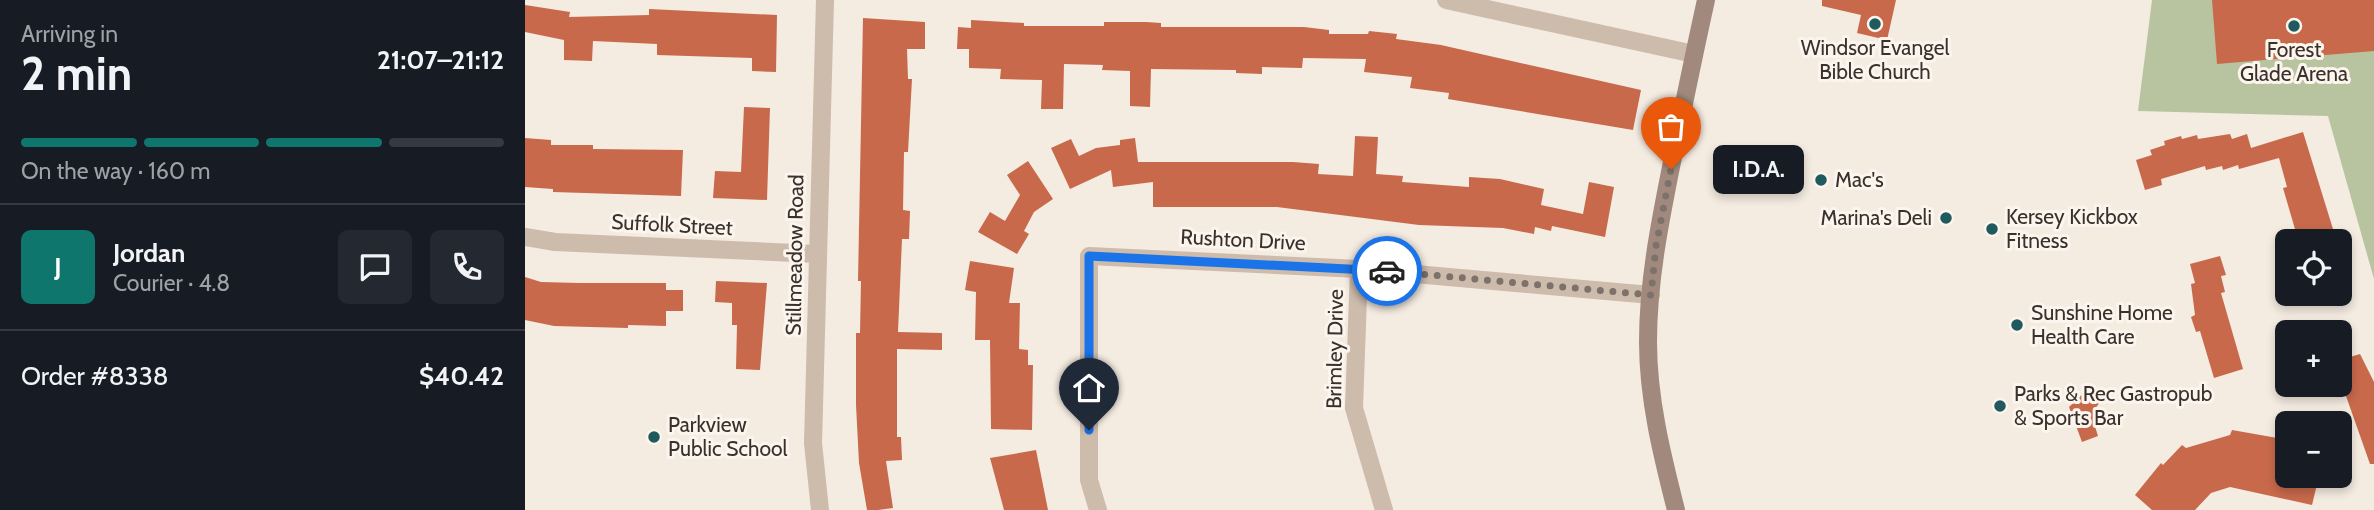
<!DOCTYPE html>
<meta charset="utf-8">
<style>
:root{--surface:#171b24;--page:#242831;--text:#f1f3f6;--muted:#9ea1a6;--line:#363941;--accent:#0f766e}
body{margin:0;font-family:Cabin,sans-serif;background:var(--page);color:var(--text);height:100vh;display:flex;flex-direction:column;font-size:26px;white-space:nowrap}
*{box-sizing:border-box;margin:0}
p{font-size:23px;color:var(--muted)}
.icon{flex:none;width:38px;height:38px;fill:none;stroke:currentColor;stroke-width:2;stroke-linecap:round;stroke-linejoin:round}
.map{position:relative;flex:1;overflow:hidden}
.drawer{display:flex;flex-direction:column;background:var(--surface);width:525px}
.drawer>*{flex:none}
.tools{position:absolute;left:1750px;top:229px;display:grid;gap:14px}
.tools a{display:grid;place-items:center;width:77px;height:77px;border-radius:10px;background:var(--surface);box-shadow:0 4px 10px #0003;font-size:35px}
.pin{position:absolute;display:grid;place-items:center;width:60px;height:60px;color:#fff;margin:-72px -30px;border-radius:50% 50% 50% 0;rotate:-45deg;box-shadow:0 0 7px #0007}
.pin .icon{rotate:45deg}
.courier{position:absolute;display:grid;place-items:center;width:70px;height:70px;margin:-35px;border:5px solid #1a73e8;border-radius:50%;background:#fff;color:#222;box-shadow:0 2px 9px #0007}
.bubble{position:absolute;height:49px;border-radius:10px;background:var(--surface);box-shadow:0 4px 10px #0003;font-size:23px;font-weight:800;line-height:49px;text-align:center}
.overview em{font-style:normal;font-weight:800}
.overview div{display:flex;flex-direction:column-reverse}
.overview{display:flex;align-items:center;justify-content:space-between;height:119px;padding:0 21px}
h1{font-size:46px;font-weight:800;line-height:52px}
.bar{display:grid;grid-template-columns:repeat(4,1fr);gap:10px 7px;align-content:center;height:84px;padding:0 21px}
.bar i{height:9px;border-radius:5px;background:var(--line)}
.bar .current{background:var(--accent)}
.bar p{grid-column:span 4}
.line{display:flex;align-items:center;gap:18px;padding:0 21px;border-top:2px solid var(--line)}
.line div{flex:1}
.round{display:grid;place-items:center;flex:none;width:74px;height:74px;border-radius:10px;background:var(--page)}
main{display:flex;flex:1;min-height:0}
.map>svg:first-child{display:block}
.green{fill:#b8c4a0}
.building{fill:#c8694b}
.lines{fill:none;stroke-linecap:round;stroke-linejoin:round}
.street{stroke:#cdbbac;stroke-width:18}
.secondary{stroke:#a18a7d;stroke-width:18}
.done{stroke:#7c716b;stroke-width:7;stroke-dasharray:0 12.6}
.route{stroke:#1a73e8;stroke-width:9}
.poi-dot{fill:#1f5a5e;stroke:#fbf5ee;stroke-width:2.5}
.labels{text-anchor:middle;stroke-width:6;stroke-linejoin:round;paint-order:stroke}
.poi-label{font-size:21px;fill:#3b302b;stroke:#fbf5ee;text-anchor:start}
.street-label{font-size:21px;fill:#3b302b;stroke:#fbf5ee}
</style>
<main>
<section class="drawer">
<div class="overview"><div><h1>2 min</h1><p>Arriving in</p></div><em>21:07–21:12</em></div>
<div class="bar"><i class="current"></i><i class="current"></i><i class="current"></i><i></i><p>On the way · 160 m</p></div>
<div class="line" style="height:126px"><b class="round" style="background:var(--accent);color:#fff">J</b><div><b>Jordan</b><p>Courier · 4.8</p></div><a class="round"><svg class="icon" aria-label="chat" viewBox="0 0 24 24"><path d="M4 5h16v11H9l-5 4z"/></svg></a><a class="round"><svg class="icon" aria-label="phone" viewBox="0 0 24 24"><path d="M5 4h4l2 5-3 2q2 4 5 5l2-3 5 2v4C11 20 4 13 5 4z"/></svg></a></div>
<div class="line" style="height:91px"><div>Order #8338</div><b>$40.42</b></div>
</section>
<div class="map">
<svg width="1849" height="510" viewBox="0 0 1849 510">
<rect width="100%" height="100%" fill="#f4ebe1"/>
<polygon class="green" points="1627,0 1849,0 1849,279 1803,116 1613,111"/>
<g class="building">
<polygon points="1297,0 1371,0 1362,40 1332,33 1336,15 1297,6"/>
<polygon points="1687,0 1849,0 1849,51 1692,64"/>
<polygon points="0,5 45,12 44,17 124,15 124,9 252,15 251,72 227,71 227,58 132,55 132,44 68,41 67,61 39,60 39,40 0,32"/>
<polygon points="338,18 400,22 400,49 382,49 383,79 387,79 383,152 379,152 378,210 385,211 384,239 377,239 373,332 417,333 417,350 372,349 372,437 376,437 377,460 361,461 368,508 353,510 342,510 334,463 331,405 331,333 335,333 336,281 333,281"/>
<polygon points="446,20 499,23 499,26 579,26 579,22 621,22 636,23 636,27 779,27 804,30 804,34 843,34 844,31 872,34 871,39 916,45 1116,90 1108,130 923,99 924,93 885,88 887,77 839,72 841,59 778,58 777,68 737,67 737,74 711,73 711,70 626,69 625,107 605,106 605,71 577,70 578,65 539,64 538,109 516,109 517,80 475,79 476,69 444,68 444,49 432,49 433,27 446,28"/>
<polygon points="219,107 245,108 242,200 188,198 190,171 216,172"/>
<polygon points="1778,132 1812,242 1779,242 1777,234 1772,236 1758,188 1762,187 1754,158 1714,169 1713,165 1698,170 1697,166 1681,170 1680,166 1636,179 1637,185 1620,190 1611,160 1627,155 1625,150 1640,145 1639,141 1656,136 1657,139 1672,135 1673,139 1705,134 1707,139 1722,134 1726,148"/>
<polygon points="830,136 853,137 851,174 878,176 877,182 944,187 944,177 975,179 1019,189 1016,205 1058,214 1064,182 1089,187 1080,237 1027,226 1026,231 1010,227 1009,234 978,228 894,225 752,207 628,207 628,182 588,187 586,170 545,189 526,148 546,139 554,156 571,148 595,145 595,140 610,138 613,162 768,162 794,164 793,174 828,176"/>
<polygon points="0,138 26,140 26,145 68,145 68,149 158,150 156,196 28,192 28,189 0,187"/>
<polygon points="503,161 528,199 509,212 499,231 504,234 492,254 453,232 465,212 480,221 495,195 482,175"/>
<polygon points="1695,256 1701,275 1696,276 1700,292 1696,293 1718,369 1689,378 1675,331 1671,332 1666,317 1670,315 1666,284 1670,283 1665,264"/>
<polygon points="445,261 489,268 484,303 495,303 494,349 503,350 503,365 508,365 507,430 466,429 465,340 450,340 451,292 440,290"/>
<polygon points="0,277 16,282 54,283 141,283 141,290 158,290 158,311 141,311 141,326 103,325 103,328 29,326 0,320"/>
<polygon points="191,281 242,283 235,370 211,369 212,325 207,325 207,303 190,302"/>
<polygon points="1835,354 1849,382 1849,464 1845,464 1815,379 1815,360"/>
<polygon points="1567,385 1579,397 1569,410 1568,420 1573,436 1557,442 1544,407"/>
<polygon points="1707,430 1758,439 1758,442 1762,443 1762,476 1794,476 1787,505 1705,487 1686,493 1670,510 1627,510 1610,495 1636,463 1638,465 1657,445 1661,448 1705,435"/>
<polygon points="511,450 523,510 479,510 465,458"/>
</g>
<g class="lines">
<g class="street">
<polyline points="921,0 1169,54"/>
<polyline points="0,237 30,242 292,254"/>
<polyline points="834,269 829,408 859,510"/>
<polyline points="295,510 288,443 300,0"/>
<polyline points="573,510 564,480 564,256 834,269 1126,295"/>
</g>
<path class="secondary" d="M1151,510C1137,455 1123,399 1123,342C1123,281 1135,222 1147,162C1158,108 1169,54 1181,0"/>
</g>
<g class="lines">
<polyline class="done" points="862,271 1126,295 1131,246 1146,169"/>
<polyline class="route" points="564,430 564,256 862,271"/>
</g>
<g class="poi-dot">
<circle cx="1350" cy="24" r="7"/>
<circle cx="1769" cy="26" r="7"/>
<circle cx="1296" cy="180" r="7"/>
<circle cx="1421" cy="218" r="7"/>
<circle cx="1467" cy="229" r="7"/>
<circle cx="1492" cy="325" r="7"/>
<circle cx="1475" cy="406" r="7"/>
<circle cx="129" cy="437" r="7"/>
</g>
<g class="labels">
<g class="poi-label">
<text x="1350" y="55" text-anchor="middle">Windsor Evangel<tspan x="1350" dy="24">Bible Church</tspan></text>
<text x="1769" y="57" text-anchor="middle">Forest<tspan x="1769" dy="24">Glade Arena</tspan></text>
<text x="1310" y="187">Mac's</text>
<text x="1481" y="224">Kersey Kickbox<tspan x="1481" dy="24">Fitness</tspan></text>
<text x="1407" y="225" text-anchor="end">Marina's Deli</text>
<text x="1506" y="320">Sunshine Home<tspan x="1506" dy="24">Health Care</tspan></text>
<text x="1489" y="401">Parks &amp; Rec Gastropub<tspan x="1489" dy="24">&amp; Sports Bar</tspan></text>
<text x="143" y="432">Parkview<tspan x="143" dy="24">Public School</tspan></text>
</g>
<g class="street-label">
<text transform="translate(147 225) rotate(3)" y="7">Suffolk Street</text>
<text transform="translate(718 240) rotate(3)" y="7">Rushton Drive</text>
<text transform="translate(270 255) rotate(-89)" y="7">Stillmeadow Road</text>
<text transform="translate(810 349) rotate(-89)" y="7">Brimley Drive</text>
</g>
</g>
</svg>
<div class="tools">
<a><svg class="icon" aria-label="locate" viewBox="0 0 24 24"><circle cx="12" cy="12" r="6"/><path d="M12 2v4M12 18v4M2 12h4M18 12h4"/></svg></a>
<a>+</a>
<a>−</a>
</div>
<div class="pin" style="left:1146px;top:169px;background:#ea580c"><svg class="icon" aria-label="bag" viewBox="0 0 24 24"><path d="M5 8h14l-1 12H6zM9 8a3 3 0 0 1 6 0"/></svg></div>
<div class="pin" style="left:564px;top:430px;background:#1f2937"><svg class="icon" aria-label="home" viewBox="0 0 24 24"><path d="M3 11l9-7 9 7M6 9v11h12V9"/></svg></div>
<div class="courier" style="left:862px;top:271px"><svg class="icon" aria-label="car" viewBox="0 0 24 24"><path d="M5 17H2v-5l4-1 3-4h7l3 4 3 1v5h-3M9 17h6M6 11h13"/><circle cx="7" cy="17" r="2"/><circle cx="17" cy="17" r="2"/></svg></div>
<div class="bubble" style="left:1188px;top:145px;width:91px">I.D.A.</div>
</div>
</main>
